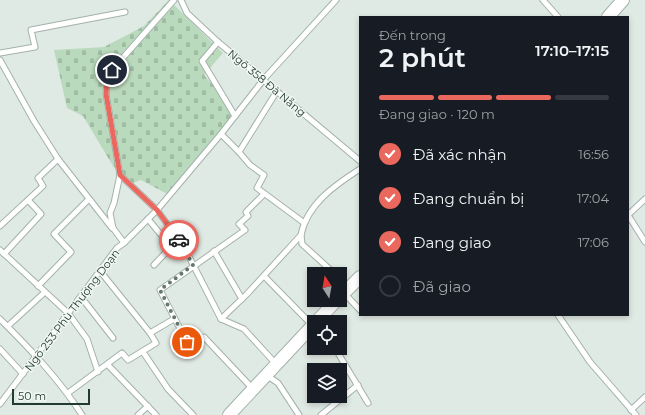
<!DOCTYPE html>
<html lang="vi">
<meta charset="utf-8">
<style>
:root{--surface:#171b24;--page:#20242c;--text:#f1f3f6;--muted:#9ea1a6;--line:#363941;--accent:#ea685e}
body{margin:0;font-family:Montserrat,sans-serif;background:var(--page);color:var(--text);height:100vh;display:flex;flex-direction:column;font-size:15px;white-space:nowrap}
*{box-sizing:border-box;margin:0}
p{font-size:13px;color:var(--muted)}
.icon{flex:none;width:22px;height:22px;fill:none;stroke:currentColor;stroke-width:2;stroke-linecap:round;stroke-linejoin:round}
.map{position:relative;flex:1;overflow:hidden}
.details{position:absolute;left:359px;top:16px;width:270px;height:300px;display:flex;flex-direction:column;background:var(--surface);border-radius:0px;box-shadow:0 2px 6px #0003}
.details>*{flex:none}
.needle{width:26px;rotate:349deg}
.fabs{position:absolute;left:307px;top:267px;display:grid;gap:8px}
.fabs a{display:grid;place-items:center;width:40px;height:40px;border-radius:0px;background:var(--surface);box-shadow:0 2px 6px #0003;font-size:20px}
.scale{position:absolute;left:12px;bottom:10px;width:78px;box-sizing:border-box;padding-left:4px;border:2px solid #223a2f;border-top:0;font-size:11px;line-height:14px;white-space:nowrap;color:#223a2f;-webkit-text-stroke:3px #f0f7f3;paint-order:stroke}
.pin{position:absolute;display:grid;place-items:center;width:34px;height:34px;color:#fff;margin:-17px;border:2px solid #fff;border-radius:50%;box-shadow:0 1px 4px #0007}
.courier{position:absolute;display:grid;place-items:center;width:40px;height:40px;margin:-20px;border:3px solid #ea685e;border-radius:50%;background:#fff;color:#222;box-shadow:0 1px 5px #0007}
.overview em{font-style:normal;font-weight:600}
.overview div{display:flex;flex-direction:column-reverse}
.overview{display:flex;align-items:center;justify-content:space-between;height:68px;padding:0 20px}
h1{font-size:26px;font-weight:600;line-height:30px}
.bar{display:grid;grid-template-columns:repeat(4,1fr);gap:6px 4px;align-content:center;height:48px;padding:0 20px}
.bar i{height:5px;border-radius:3px;background:var(--line)}
.bar .selected{background:var(--accent)}
.bar p{grid-column:span 4}
ol{padding:0 20px;list-style:none}
li{display:flex;align-items:center;gap:12px;height:44px}
li p{margin-inline-start:auto}
li .icon{padding:4px;border-radius:50%;background:var(--accent);color:#fff;stroke-width:4}
li:last-child{color:var(--muted)}
li i{width:22px;height:22px;border:2px solid var(--line);border-radius:50%}
.map>svg:first-child{display:block}
.cemetery{fill:url(#cemetery-stones)}
.lines{fill:none;stroke-linecap:round;stroke-linejoin:round}
.service-casing{stroke:#a3b2aa;stroke-width:7}
.tertiary-casing{stroke:#a3b2aa;stroke-width:14}
.service{stroke:#fff;stroke-width:5}
.tertiary{stroke:#fff;stroke-width:12}
.done{stroke:#64786e;stroke-width:4;stroke-dasharray:0 7.2}
.route{stroke:#ea685e;stroke-width:5}
.labels{text-anchor:middle;stroke-width:3;stroke-linejoin:round;paint-order:stroke}
.street-label{font-size:11px;fill:#223a2f;stroke:#f0f7f3}
</style>
<div class="map">
<svg width="645" height="415" viewBox="0 0 645 415">
<defs>
<pattern id="cemetery-stones" width="16" height="16" patternUnits="userSpaceOnUse"><rect width="16" height="16" fill="#badabd"/><path d="M2 7V4a2 2 0 0 1 4 0v3zM10 15v-3a2 2 0 0 1 4 0v3z" fill="#a0bca3"/></pattern>
</defs>
<rect width="100%" height="100%" fill="#e0eae4"/>
<polygon class="cemetery" points="169,0 223,53 204,75 236,111 167,194 141,180 127,185 113,166 83,116 67,108 54,50 104,47 144,26"/>
<g class="lines">
<defs>
<g id="service">
<polyline points="181,0 187,13 218,42 360,161"/>
<polyline points="543,0 558,17"/>
<polyline points="218,42 202,61 235,116"/>
<polyline points="0,53 35,47 31,30 125,12"/>
<polyline points="0,60 34,121 58,159 112,228"/>
<polyline points="221,134 264,79 336,0"/>
<polyline points="239,152 250,165 264,175 257,188 303,222"/>
<polyline points="120,175 157,210 184,247 221,319 244,329 276,364"/>
<polyline points="628,215 645,242"/>
<polyline points="628,215 645,199"/>
<polyline points="148,219 171,247 154,265"/>
<polyline points="0,226 43,186 38,178 58,159"/>
<polyline points="301,235 302,244 335,274"/>
<polyline points="124,243 157,210 221,134 239,152 277,91"/>
<polyline points="0,250 68,313 87,339 98,372"/>
<polyline points="214,251 242,299"/>
<polyline points="4,254 41,214 28,200"/>
<polyline points="100,271 150,333"/>
<polyline points="264,276 313,326"/>
<polyline points="340,278 349,286"/>
<polyline points="38,286 71,252 54,234 89,199"/>
<polyline points="344,293 360,310"/>
<polyline points="81,297 113,338"/>
<polyline points="558,315 590,362 636,415"/>
<path d="M0,319C30,349 59,379 82,415"/>
<path d="M221,319L247,294L301,235C307,204 335,185 360,169"/>
<polyline points="8,326 45,292"/>
<polyline points="335,348 368,403"/>
<polyline points="0,349 23,374"/>
<polyline points="143,352 168,389 193,415"/>
<polyline points="108,365 156,415"/>
<polyline points="266,375 278,383 299,415"/>
<polyline points="253,389 204,337 187,342 160,290 245,230 239,224 248,216 246,212 264,194"/>
<polyline points="68,393 122,353 128,360 156,343 150,333 174,319"/>
<polyline points="0,404 117,248 124,243 113,228 110,213 114,203 120,175 106,94 107,81 112,70 174,0"/>
<polyline points="631,410 645,397"/>
<polyline points="138,415 148,406"/>
<polyline points="321,415 358,385"/>
</g>
<g id="tertiary">
<polyline points="608,17 623,0"/>
<polyline points="340,297 360,277"/>
<polyline points="316,322 337,300"/>
<polyline points="229,415 314,324"/>
</g>
</defs>
<use href="#service" class="service-casing"/>
<use href="#tertiary" class="tertiary-casing"/>
<use href="#service" class="service"/>
<use href="#tertiary" class="tertiary"/>
</g>
<g class="lines">
<polyline class="done" points="179,240 193,265 160,290 187,342"/>
<polyline class="route" points="112,70 107,81 106,94 120,175 157,210 179,240"/>
</g>
<g class="labels">
<g class="street-label">
<text transform="translate(267 83) rotate(40)" y="4">Ngõ 358 Đà Nẵng</text>
<text transform="translate(72 310) rotate(-53)" y="4">Ngõ 253 Phù Thượng Doạn</text>
</g>
</g>
</svg>
<div class="fabs">
<a><svg class="needle" viewBox="-14 -14 28 28"><path d="M0-13l5 13h-10z" fill="#e53935"/><path d="M0 13l5-13h-10z" fill="#9ea1a6"/></svg></a>
<a><svg class="icon" aria-label="locate" viewBox="0 0 24 24"><circle cx="12" cy="12" r="6"/><path d="M12 2v4M12 18v4M2 12h4M18 12h4"/></svg></a>
<a><svg class="icon" aria-label="layers" viewBox="0 0 24 24"><path d="M12 4l9 5-9 5-9-5zM3 14l9 5 9-5"/></svg></a>
</div>
<div class="scale">50 m</div>
<div class="pin" style="left:187px;top:342px;background:#ea580c"><svg class="icon" aria-label="bag" viewBox="0 0 24 24"><path d="M5 8h14l-1 12H6zM9 8a3 3 0 0 1 6 0"/></svg></div>
<div class="pin" style="left:112px;top:70px;background:#1f2937"><svg class="icon" aria-label="home" viewBox="0 0 24 24"><path d="M3 11l9-7 9 7M6 9v11h12V9"/></svg></div>
<div class="courier" style="left:179px;top:240px"><svg class="icon" aria-label="car" viewBox="0 0 24 24"><path d="M5 17H2v-5l4-1 3-4h7l3 4 3 1v5h-3M9 17h6M6 11h13"/><circle cx="7" cy="17" r="2"/><circle cx="17" cy="17" r="2"/></svg></div>
<section class="details">
<div class="overview"><div><h1>2 phút</h1><p>Đến trong</p></div><em>17:10–17:15</em></div>
<div class="bar"><i class="selected"></i><i class="selected"></i><i class="selected"></i><i></i><p>Đang giao · 120 m</p></div>
<ol>
<li><svg class="icon" aria-label="check" viewBox="0 0 24 24"><path d="M5 12l5 5 9-10"/></svg>Đã xác nhận<p>16:56</p></li>
<li><svg class="icon" aria-label="check" viewBox="0 0 24 24"><path d="M5 12l5 5 9-10"/></svg>Đang chuẩn bị<p>17:04</p></li>
<li><svg class="icon" aria-label="check" viewBox="0 0 24 24"><path d="M5 12l5 5 9-10"/></svg>Đang giao<p>17:06</p></li>
<li><i></i>Đã giao</li>
</ol>
</section>
</div>
